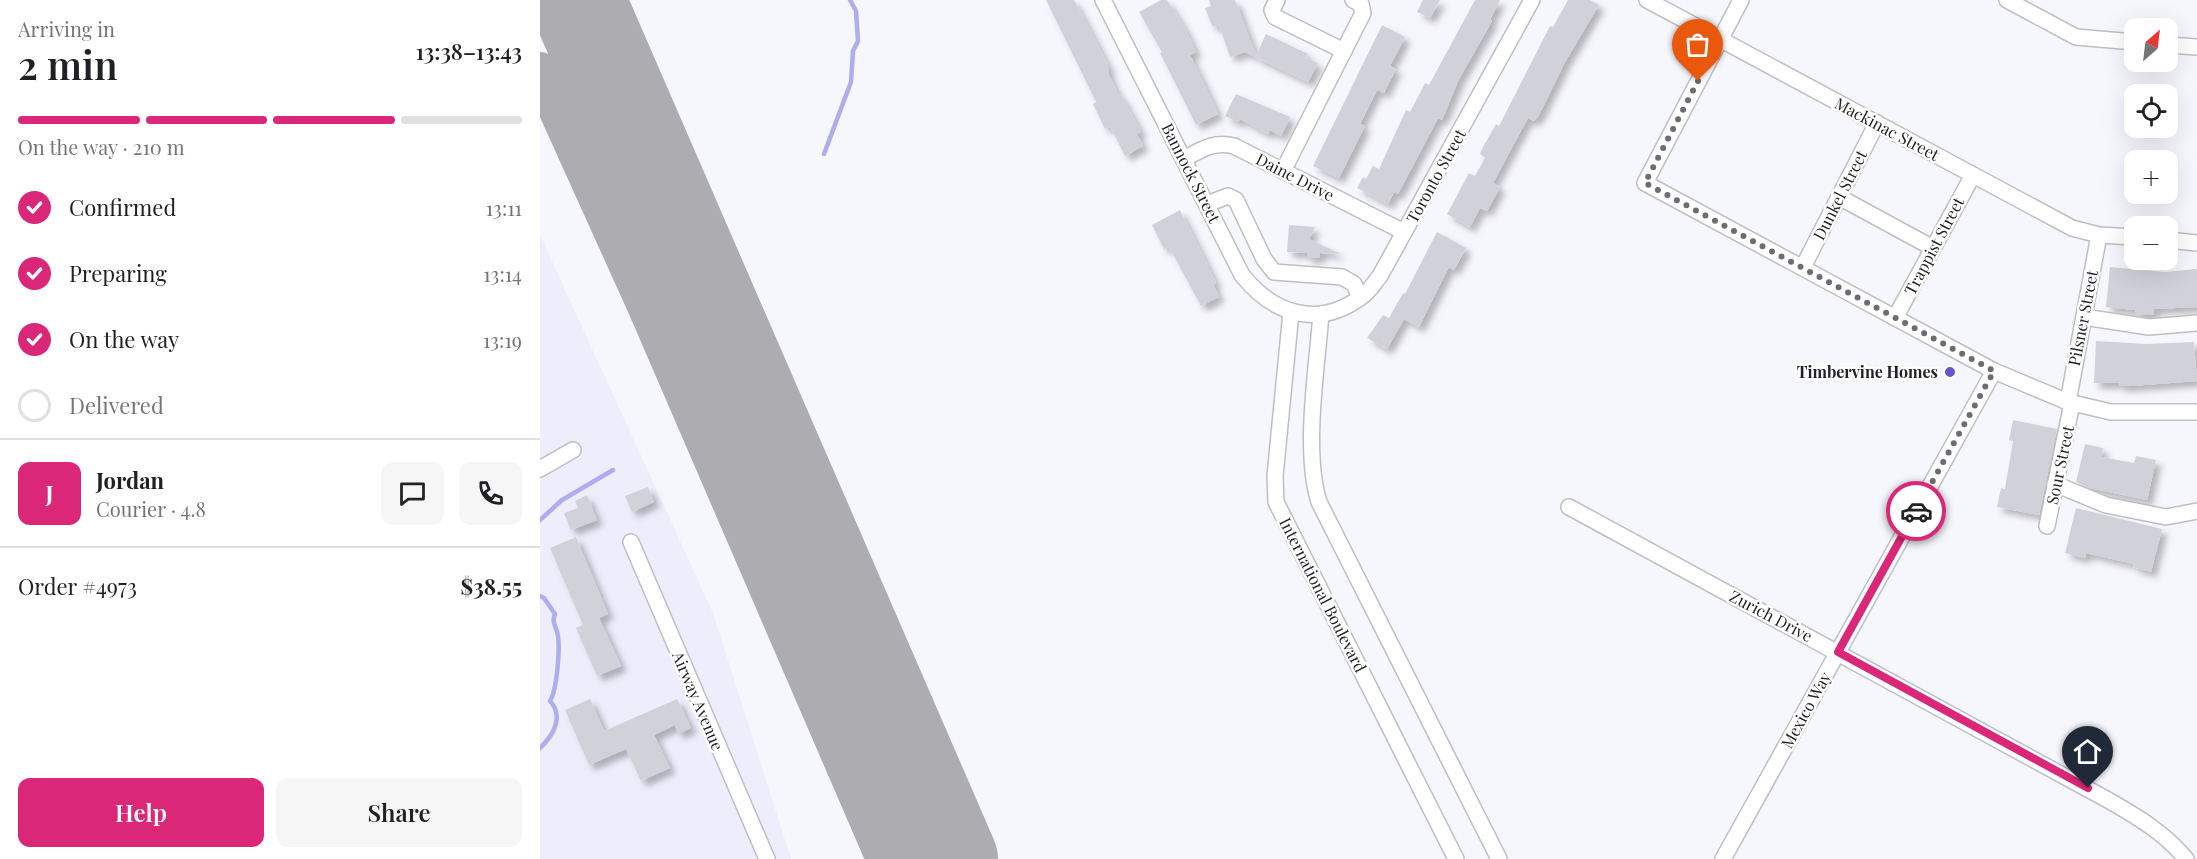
<!DOCTYPE html>
<meta charset="utf-8">
<style>
:root{--surface:#fff;--page:#f6f6f6;--text:#202124;--muted:#757577;--line:#e0e0e0;--accent:#db2777}
body{margin:0;font-family:"Playfair Display",serif;background:var(--page);color:var(--text);height:100vh;display:flex;flex-direction:column;font-size:22px;white-space:nowrap}
*{box-sizing:border-box;margin:0}
p{font-size:20px;color:var(--muted)}
.icon{flex:none;width:33px;height:33px;fill:none;stroke:currentColor;stroke-width:2;stroke-linecap:round;stroke-linejoin:round}
.map{position:relative;flex:1;overflow:hidden}
.details{display:flex;flex-direction:column;background:var(--surface);width:540px}
.details>*{flex:none}
.needle{width:39px;rotate:28deg}
.tools{position:absolute;left:1584px;top:18px;display:grid;gap:12px}
.tools a{display:grid;place-items:center;width:54px;height:54px;border-radius:12px;background:var(--surface);box-shadow:0 6px 24px #0002;font-size:30px}
.pin{position:absolute;display:grid;place-items:center;width:51px;height:51px;color:#fff;margin:-62px -26px;border-radius:50% 50% 50% 0;rotate:-45deg;box-shadow:0 0 6px #0007}
.pin .icon{rotate:45deg}
.courier{position:absolute;display:grid;place-items:center;width:60px;height:60px;margin:-30px;border:4px solid #db2777;border-radius:50%;background:#fff;color:#222;box-shadow:0 2px 8px #0007}
.headline em{font-style:normal;font-weight:600}
.headline div{display:flex;flex-direction:column-reverse}
.headline{display:flex;align-items:center;justify-content:space-between;height:102px;padding:0 18px}
h1{font-size:39px;font-weight:600;line-height:45px}
.bar{display:grid;grid-template-columns:repeat(4,1fr);gap:9px 6px;align-content:center;height:72px;padding:0 18px}
.bar i{height:8px;border-radius:4px;background:var(--line)}
.bar .selected{background:var(--accent)}
.bar p{grid-column:span 4}
.line{display:flex;align-items:center;gap:15px;padding:0 18px;border-top:2px solid var(--line)}
.line div{flex:1}
.round{display:grid;place-items:center;flex:none;width:63px;height:63px;border-radius:12px;background:var(--page)}
ol{padding:0 18px;list-style:none}
li{display:flex;align-items:center;gap:18px;height:66px}
li p{margin-inline-start:auto}
li .icon{padding:6px;border-radius:50%;background:var(--accent);color:#fff;stroke-width:4}
li:last-child{color:var(--muted)}
li i{width:33px;height:33px;border:3px solid var(--line);border-radius:50%}
.action{display:flex;gap:12px;margin-top:auto;padding:12px 18px}
.action a{flex:1;height:69px;border-radius:12px;background:var(--accent);color:#fff;font-size:24px;font-weight:600;line-height:69px;text-align:center}
.action a+a{background:var(--page);color:var(--text)}
main{display:flex;flex:1;min-height:0}
.map>svg:first-child{display:block}
.built{fill:#ededfc}
.lines{fill:none;stroke-linecap:round;stroke-linejoin:round}
.stream{stroke:#afaded;stroke-width:4.5}
.taxiway{stroke:#acacb1;stroke-width:38}
.runway{stroke:#acacb1;stroke-width:96}
.building{fill:#d1d1d9;filter:url(#shadow)}
.minor-casing{stroke:#bebec6;stroke-width:18}
.minor{stroke:#fff;stroke-width:15}
.done{stroke:#6c6c71;stroke-width:6;stroke-dasharray:0 10.8}
.route{stroke:#db2777;stroke-width:8}
.poi-dot{fill:#6856cf;stroke:#fff;stroke-width:2}
.labels{text-anchor:middle;stroke-width:5;stroke-linejoin:round;paint-order:stroke}
.street-label{font-size:16px;fill:#222225;stroke:#fff}
.poi-label{font-size:16px;font-weight:bold;fill:#222225;stroke:#fff;text-anchor:end}
</style>
<main>
<section class="details">
<div class="headline"><div><h1>2 min</h1><p>Arriving in</p></div><em>13:38–13:43</em></div>
<div class="bar"><i class="selected"></i><i class="selected"></i><i class="selected"></i><i></i><p>On the way · 210 m</p></div>
<ol>
<li><svg class="icon" aria-label="check" viewBox="0 0 24 24"><path d="M5 12l5 5 9-10"/></svg>Confirmed<p>13:11</p></li>
<li><svg class="icon" aria-label="check" viewBox="0 0 24 24"><path d="M5 12l5 5 9-10"/></svg>Preparing<p>13:14</p></li>
<li><svg class="icon" aria-label="check" viewBox="0 0 24 24"><path d="M5 12l5 5 9-10"/></svg>On the way<p>13:19</p></li>
<li><i></i>Delivered</li>
</ol>
<div class="line" style="height:108px"><b class="round" style="background:var(--accent);color:#fff">J</b><div><b>Jordan</b><p>Courier · 4.8</p></div><a class="round"><svg class="icon" aria-label="chat" viewBox="0 0 24 24"><path d="M4 5h16v11H9l-5 4z"/></svg></a><a class="round"><svg class="icon" aria-label="phone" viewBox="0 0 24 24"><path d="M5 4h4l2 5-3 2q2 4 5 5l2-3 5 2v4C11 20 4 13 5 4z"/></svg></a></div>
<div class="line" style="height:78px"><div>Order #4973</div><b>$38.55</b></div>
<div class="action"><a>Help</a><a>Share</a></div>
</section>
<div class="map">
<svg width="1657" height="859" viewBox="0 0 1657 859">
<defs>
<filter id="shadow"><feDropShadow dx="5.5" dy="5.5" stdDeviation="3" flood-color="#0004"/></filter>
</defs>
<rect width="100%" height="100%" fill="#f6f6fd"/>
<polygon class="built" points="0,235 173,613 251,859 0,859"/>
<g class="lines">
<g class="stream">
<polyline points="284,154 311,82 313,51 318,41 316,11 310,0"/>
<polyline points="0,520 22,500 73,470"/>
<path d="M0,596L4,598L15,614C11,623 17,627 18,636C20,649 17,690 10,701C24,716 14,735 0,748"/>
</g>
<polyline class="taxiway" points="0,71 107,308 345,859"/>
<polyline class="runway" points="37,0 410,859"/>
</g>
<g class="building">
<polygon points="506,0 534,0 569,67 569,75 579,96 581,95 601,132 597,134 603,146 585,156 570,126 565,129 553,104 556,102"/>
<polygon points="621,0 627,0 644,27 656,52 650,55 678,114 656,125 620,53 622,52 599,12"/>
<polygon points="669,0 695,0 716,56 726,34 768,54 766,58 778,63 768,82 705,52 690,57 679,25 673,27 670,21 665,8 671,6"/>
<polygon points="883,0 900,0 890,18 877,12"/>
<polygon points="935,0 960,0 950,20 952,21 919,79 902,120 898,118 858,194 854,192 848,204 817,188 823,177 826,179 833,166 839,169 866,110 870,112 885,83 889,85"/>
<polygon points="1028,0 1050,0 1059,5 1025,62 999,115 994,121 988,118 969,153 953,183 960,187 947,211 940,208 930,227 907,214 929,173 935,176 945,158 940,154 942,149 956,124 959,126 1010,26 1013,27"/>
<polygon points="842,25 865,37 850,66 856,69 844,93 837,90 820,124 825,126 799,178 773,166"/>
<polygon points="696,94 750,117 741,136 730,130 728,134 700,119 698,122 685,116"/>
<polygon points="640,210 676,283 673,284 679,297 661,306 629,247 624,249 612,225"/>
<polygon points="749,225 775,227 769,239 801,254 780,253 779,258 767,258 767,253 747,252"/>
<polygon points="897,232 926,248 914,270 909,267 879,327 864,319 847,349 827,338 843,315 849,318 863,293 865,294"/>
<polygon points="1570,267 1625,272 1657,269 1657,307 1614,309 1614,315 1595,315 1595,310 1566,307"/>
<polygon points="1556,341 1606,344 1654,342 1657,381 1590,386 1579,386 1579,383 1554,383"/>
<polygon points="1473,420 1517,429 1499,515 1457,507 1461,488 1465,489 1473,441 1469,440"/>
<polygon points="1545,444 1563,448 1561,457 1594,463 1596,456 1616,460 1607,500 1550,488 1536,482"/>
<polygon points="108,487 114,502 92,512 85,496"/>
<polygon points="47,495 57,520 31,530 24,513 38,508 35,501"/>
<polygon points="1536,508 1622,529 1611,572 1593,567 1594,564 1546,553 1545,558 1525,553"/>
<polygon points="36,537 68,614 59,618 81,666 57,676 36,628 43,625 10,548"/>
<polygon points="50,699 64,731 137,699 151,728 138,734 135,725 114,735 130,768 101,781 86,749 49,765 25,710"/>
</g>
<g class="lines">
<defs>
<g id="minor">
<path d="M563,0L702,275C733,314 778,329 821,297C829,292 834,283 840,276L992,0"/>
<polyline points="737,0 732,10 735,17 804,51"/>
<polyline points="1107,0 1532,228 1559,235 1594,237"/>
<polyline points="1201,0 1105,183 1454,371 1528,402 1571,412 1657,412"/>
<polyline points="1467,0 1536,37 1594,42"/>
<polyline points="1628,45 1657,47"/>
<path d="M644,159C662,149 674,141 694,146L864,232"/>
<polyline points="743,171 823,13 821,4 813,0"/>
<polyline points="1299,197 1393,248"/>
<polyline points="667,204 688,196 696,200 724,259 734,272 802,277 814,284 820,298"/>
<polyline points="1628,240 1657,243"/>
<polyline points="1263,267 1337,123"/>
<polyline points="751,312 735,476 736,502 916,859"/>
<path d="M781,314C777,368 763,451 779,502L959,859"/>
<polyline points="1544,317 1609,327 1657,323"/>
<polyline points="1355,318 1433,175"/>
<polyline points="1528,402 1559,235"/>
<polyline points="0,469 33,450"/>
<polyline points="1515,484 1566,505 1626,517 1657,511"/>
<path d="M1029,507L1568,800C1596,816 1625,833 1646,859"/>
<polyline points="1507,526 1532,403"/>
<polyline points="91,542 227,859"/>
<polyline points="1183,859 1454,371"/>
</g>
</defs>
<use href="#minor" class="minor-casing"/>
<use href="#minor" class="minor"/>
</g>
<g class="lines">
<polyline class="done" points="1158,81 1105,183 1454,371 1376,511"/>
<polyline class="route" points="1376,511 1298,652 1548,788"/>
</g>
<circle class="poi-dot" cx="1410" cy="372" r="6"/>
<g class="labels">
<g class="street-label">
<text transform="translate(1347 129) rotate(28)" y="6">Mackinac Street</text>
<text transform="translate(651 173) rotate(63)" y="6">Bannock Street</text>
<text transform="translate(896 176) rotate(-61)" y="6">Toronto Street</text>
<text transform="translate(755 177) rotate(27)" y="6">Daine Drive</text>
<text transform="translate(1300 195) rotate(-63)" y="6">Dunkel Street</text>
<text transform="translate(1394 246) rotate(-62)" y="6">Trappist Street</text>
<text transform="translate(1543 318) rotate(-79)" y="6">Pilsner Street</text>
<text transform="translate(1520 465) rotate(-78)" y="6">Sour Street</text>
<text transform="translate(783 595) rotate(63)" y="6">International Boulevard</text>
<text transform="translate(1231 616) rotate(28)" y="6">Zurich Drive</text>
<text transform="translate(158 701) rotate(67)" y="6">Airway Avenue</text>
<text transform="translate(1266 710) rotate(-61)" y="6">Mexico Way</text>
</g>
<g class="poi-label">
<text x="1398" y="378">Timbervine Homes</text>
</g>
</g>
</svg>
<div class="tools">
<a><svg class="needle" viewBox="-14 -14 28 28"><path d="M0-13l5 13h-10z" fill="#e53935"/><path d="M0 13l5-13h-10z" fill="#757577"/></svg></a>
<a><svg class="icon" aria-label="locate" viewBox="0 0 24 24"><circle cx="12" cy="12" r="6"/><path d="M12 2v4M12 18v4M2 12h4M18 12h4"/></svg></a>
<a>+</a>
<a>−</a>
</div>
<div class="pin" style="left:1158px;top:81px;background:#ea580c"><svg class="icon" aria-label="bag" viewBox="0 0 24 24"><path d="M5 8h14l-1 12H6zM9 8a3 3 0 0 1 6 0"/></svg></div>
<div class="pin" style="left:1548px;top:788px;background:#1f2937"><svg class="icon" aria-label="home" viewBox="0 0 24 24"><path d="M3 11l9-7 9 7M6 9v11h12V9"/></svg></div>
<div class="courier" style="left:1376px;top:511px"><svg class="icon" aria-label="car" viewBox="0 0 24 24"><path d="M5 17H2v-5l4-1 3-4h7l3 4 3 1v5h-3M9 17h6M6 11h13"/><circle cx="7" cy="17" r="2"/><circle cx="17" cy="17" r="2"/></svg></div>
</div>
</main>
